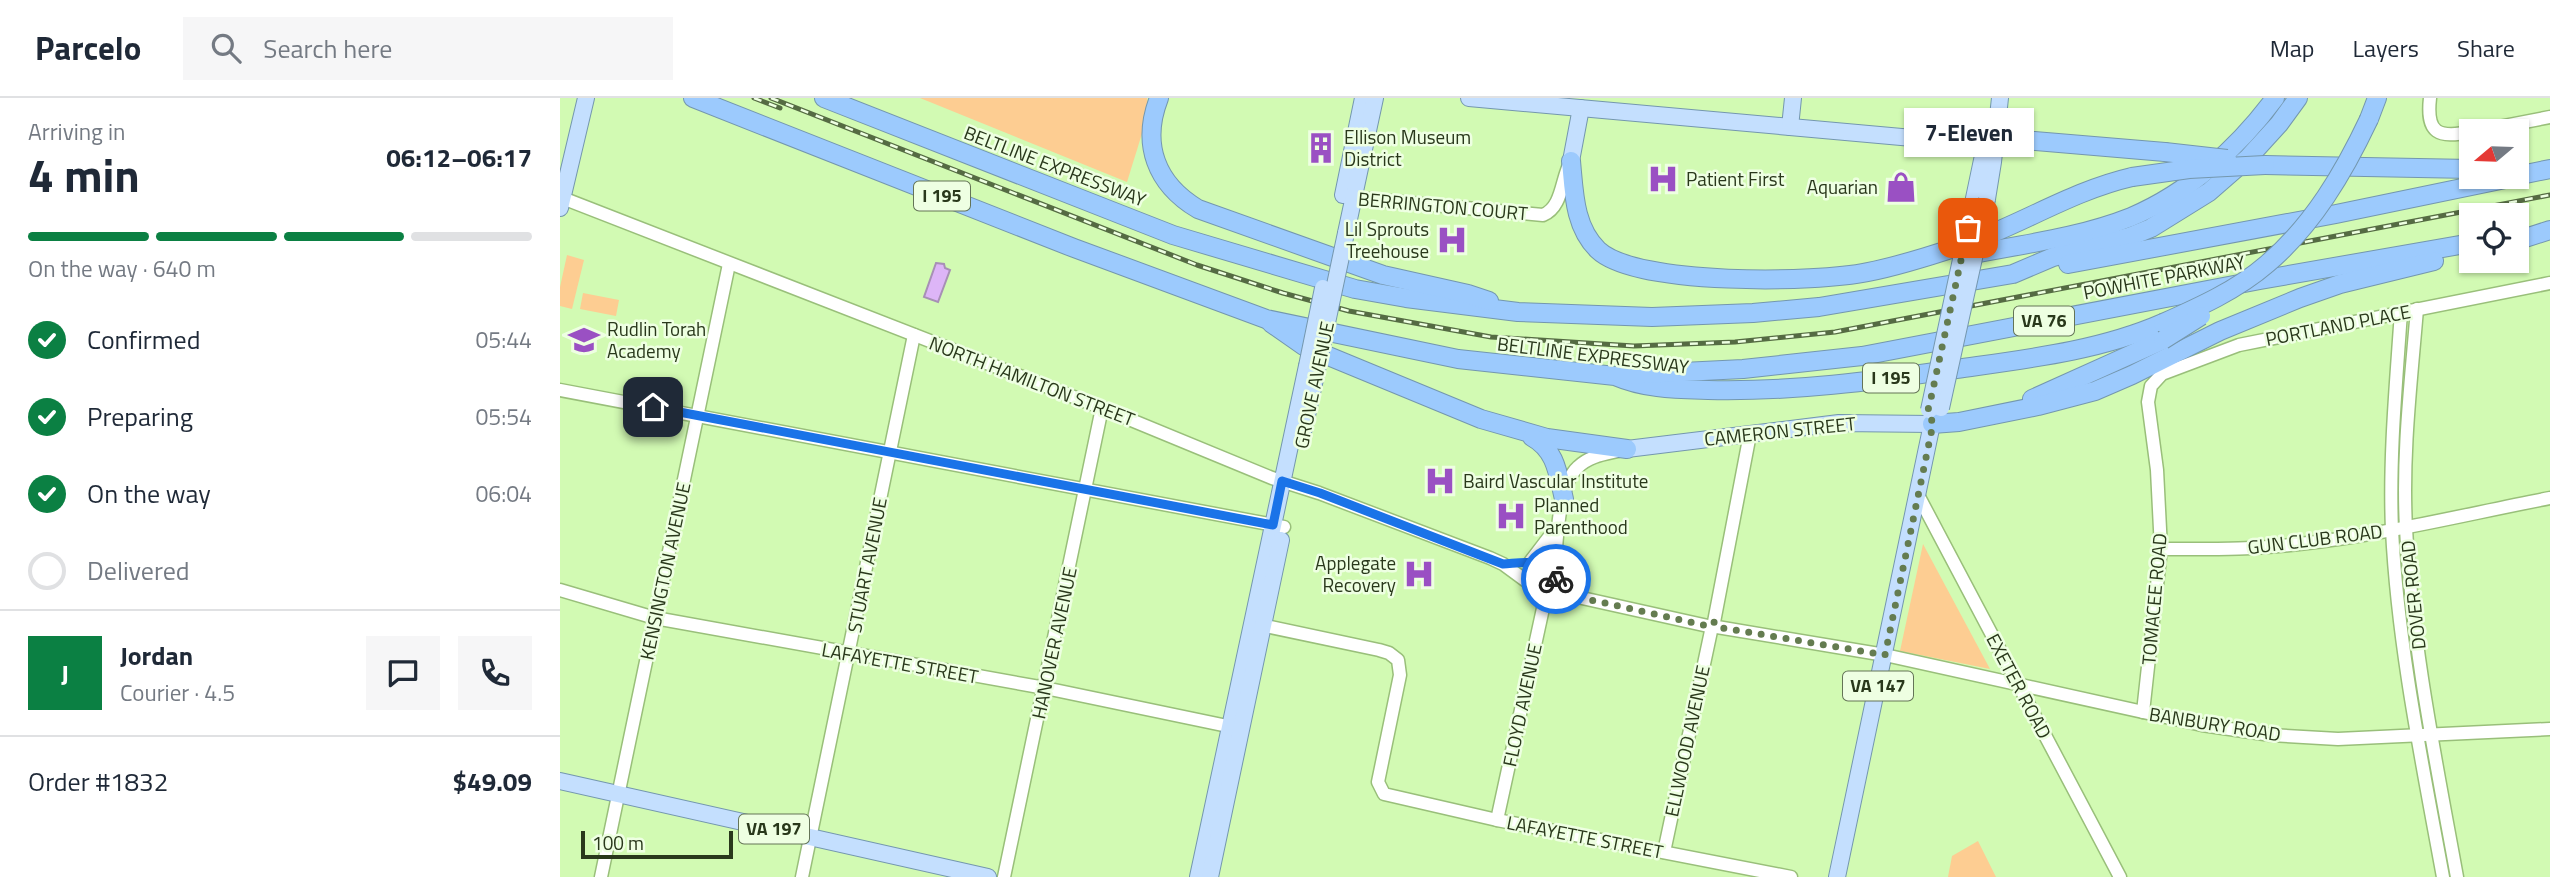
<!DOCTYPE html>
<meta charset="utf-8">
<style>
:root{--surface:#fff;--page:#f6f6f7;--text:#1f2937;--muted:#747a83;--line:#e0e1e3;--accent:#0b8043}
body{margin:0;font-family:"Titillium Web",sans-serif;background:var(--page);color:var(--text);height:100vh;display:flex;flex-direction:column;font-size:26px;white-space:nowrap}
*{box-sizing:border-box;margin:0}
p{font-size:23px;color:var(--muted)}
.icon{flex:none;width:38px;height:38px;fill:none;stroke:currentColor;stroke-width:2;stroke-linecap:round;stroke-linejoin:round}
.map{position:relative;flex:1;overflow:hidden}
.sheet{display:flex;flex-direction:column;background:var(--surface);width:560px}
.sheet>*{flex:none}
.needle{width:46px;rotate:251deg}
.tools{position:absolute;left:1899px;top:21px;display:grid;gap:14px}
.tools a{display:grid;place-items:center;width:70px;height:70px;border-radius:0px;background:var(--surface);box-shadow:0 2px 5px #0004;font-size:35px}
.scale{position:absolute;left:21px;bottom:18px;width:152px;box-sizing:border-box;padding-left:7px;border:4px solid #29381b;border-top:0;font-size:19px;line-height:24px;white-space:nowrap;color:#29381b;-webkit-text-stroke:5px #eeffe2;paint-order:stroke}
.pin{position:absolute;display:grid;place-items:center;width:60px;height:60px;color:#fff;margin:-30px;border-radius:14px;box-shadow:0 4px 10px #0006}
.courier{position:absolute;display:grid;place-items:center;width:70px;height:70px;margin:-35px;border:5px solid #1a73e8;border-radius:50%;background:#fff;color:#222;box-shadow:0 2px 9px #0007}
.bubble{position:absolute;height:49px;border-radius:0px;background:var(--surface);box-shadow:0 2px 5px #0004;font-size:23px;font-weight:700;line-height:49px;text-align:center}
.summary em{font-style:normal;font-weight:700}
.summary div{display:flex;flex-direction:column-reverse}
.summary{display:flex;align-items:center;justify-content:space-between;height:119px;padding:0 28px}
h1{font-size:46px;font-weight:700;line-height:52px}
.bar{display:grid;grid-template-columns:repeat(4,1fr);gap:10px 7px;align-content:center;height:84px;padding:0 28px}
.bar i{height:9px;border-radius:5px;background:var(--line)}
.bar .on{background:var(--accent)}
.bar p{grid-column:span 4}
.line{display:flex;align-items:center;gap:18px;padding:0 28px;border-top:2px solid var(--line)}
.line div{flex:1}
.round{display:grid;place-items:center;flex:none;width:74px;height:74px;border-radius:0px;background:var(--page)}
ol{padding:0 28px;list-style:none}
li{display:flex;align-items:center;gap:21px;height:77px}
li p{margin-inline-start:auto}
li .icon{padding:7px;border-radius:50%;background:var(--accent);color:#fff;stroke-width:4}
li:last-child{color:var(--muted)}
li i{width:38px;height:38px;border:4px solid var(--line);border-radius:50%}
header{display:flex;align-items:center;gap:42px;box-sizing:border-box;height:98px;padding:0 35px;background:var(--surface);border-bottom:2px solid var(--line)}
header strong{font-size:33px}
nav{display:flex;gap:38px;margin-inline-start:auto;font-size:24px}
.search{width:490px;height:63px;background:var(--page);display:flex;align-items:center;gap:18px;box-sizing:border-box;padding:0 24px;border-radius:0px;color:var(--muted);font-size:26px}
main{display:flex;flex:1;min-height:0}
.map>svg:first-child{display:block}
.green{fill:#fdcd92}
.water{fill:#ddb5f7;stroke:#a790b5;stroke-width:2}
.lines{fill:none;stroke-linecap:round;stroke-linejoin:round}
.minor-casing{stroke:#99bf7a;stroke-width:15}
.major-casing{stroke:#7497ae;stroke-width:18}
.highway-casing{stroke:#7497ae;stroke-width:20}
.minor{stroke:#fff;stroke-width:12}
.major{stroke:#c4dffe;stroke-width:16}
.highway{stroke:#9ccafd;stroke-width:18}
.rail-casing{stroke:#556b43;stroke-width:5}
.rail{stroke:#eeffe2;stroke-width:2.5;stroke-dasharray:8;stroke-linecap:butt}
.major-bridge-casing{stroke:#7497ae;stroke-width:18;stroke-linecap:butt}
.highway-bridge-casing{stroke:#7497ae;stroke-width:20;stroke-linecap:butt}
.major-bridge{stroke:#c4dffe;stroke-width:16}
.highway-bridge{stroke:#9ccafd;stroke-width:18}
.done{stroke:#647c50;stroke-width:7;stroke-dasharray:0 12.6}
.route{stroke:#1a73e8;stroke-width:9}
.labels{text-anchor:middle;stroke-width:5;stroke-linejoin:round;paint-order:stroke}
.shield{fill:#eeffe2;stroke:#647457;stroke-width:2}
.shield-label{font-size:18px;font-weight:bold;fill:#29381b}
.poi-label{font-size:19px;fill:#29381b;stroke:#eeffe2;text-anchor:start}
.street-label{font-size:19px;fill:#29381b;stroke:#eeffe2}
</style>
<header>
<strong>Parcelo</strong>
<div class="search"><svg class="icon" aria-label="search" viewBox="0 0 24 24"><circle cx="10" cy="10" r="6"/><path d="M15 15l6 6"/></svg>Search here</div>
<nav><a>Map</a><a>Layers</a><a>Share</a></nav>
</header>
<main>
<section class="sheet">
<div class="summary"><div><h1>4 min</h1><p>Arriving in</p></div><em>06:12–06:17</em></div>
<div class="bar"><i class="on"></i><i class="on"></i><i class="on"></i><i></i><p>On the way · 640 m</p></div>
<ol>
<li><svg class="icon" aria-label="check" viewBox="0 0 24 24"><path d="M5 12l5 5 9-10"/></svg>Confirmed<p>05:44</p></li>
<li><svg class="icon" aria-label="check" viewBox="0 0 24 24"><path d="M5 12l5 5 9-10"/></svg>Preparing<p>05:54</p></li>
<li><svg class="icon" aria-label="check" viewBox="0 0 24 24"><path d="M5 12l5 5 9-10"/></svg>On the way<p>06:04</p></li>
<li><i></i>Delivered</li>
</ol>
<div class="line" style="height:126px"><b class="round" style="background:var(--accent);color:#fff">J</b><div><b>Jordan</b><p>Courier · 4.5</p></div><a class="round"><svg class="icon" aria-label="chat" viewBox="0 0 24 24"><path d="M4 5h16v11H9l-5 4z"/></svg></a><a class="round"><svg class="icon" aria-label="phone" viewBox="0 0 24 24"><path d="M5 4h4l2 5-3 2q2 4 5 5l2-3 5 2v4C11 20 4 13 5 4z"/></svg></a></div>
<div class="line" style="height:91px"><div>Order #1832</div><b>$49.09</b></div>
</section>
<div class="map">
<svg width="1990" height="779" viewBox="0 0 1990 779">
<rect width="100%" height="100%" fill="#d2fab3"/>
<g class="green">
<polygon points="360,0 587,0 589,13 567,84"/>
<polygon points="7,157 24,162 12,211 0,208 0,189"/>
<polygon points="23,195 59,202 56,218 20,211"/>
<polygon points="1363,446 1430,571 1340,553"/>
<polygon points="1418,743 1436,779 1388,779 1392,758"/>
</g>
<polygon class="water" points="376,165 384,166 385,170 390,172 378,204 364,199"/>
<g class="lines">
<defs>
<g id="minor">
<path d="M1870,0C1866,36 1878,40 1911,34"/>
<polyline points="1918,33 1990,19"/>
<polyline points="0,99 542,310 712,380 759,395 930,460 943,466 973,488"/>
<path d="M786,99L983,117C1003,109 1001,80 1011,63"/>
<path d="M1857,211C1851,284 1842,357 1846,430C1852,548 1876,663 1897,779"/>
<path d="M1841,214C1836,287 1829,360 1832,432C1838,549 1862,664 1883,779"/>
<polyline points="0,292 724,429"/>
<polyline points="1358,397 1560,779"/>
<path d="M1601,451C1647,451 1693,452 1739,446C1823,437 1907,416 1990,400"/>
<circle cx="983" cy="479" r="13"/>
<path d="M994,474C997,447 997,388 1018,369C1029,358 1045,356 1058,353"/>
<polyline points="971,475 970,464 996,430"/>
<polyline points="993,487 1000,494 1013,498 1148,528"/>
<polyline points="0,492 95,520 485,590 677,630"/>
<polyline points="1154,524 1190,336"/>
<polyline points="696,526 819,552 829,555 838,562 840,577 818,684 824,696 937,722 1231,779"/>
<polyline points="1157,529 1325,557 1642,627 1711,637 1778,641 1990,631"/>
<polyline points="1583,614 1601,451 1597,372 1588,304 1591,288 1602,276 1679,247 1990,185"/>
<polyline points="937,722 987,492"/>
<polyline points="1104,754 1151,533"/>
<polyline points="41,779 169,166"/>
<polyline points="242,779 354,237"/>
<polyline points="444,779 542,310"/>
</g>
<g id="major">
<polyline points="909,0 1408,45 1435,42"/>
<polyline points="1230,29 1233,0"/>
<polyline points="1011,63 1021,10"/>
<polyline points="783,97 803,0"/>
<polyline points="1427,101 1433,64 1440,0"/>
<polyline points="1413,105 1422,62 1433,44"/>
<polyline points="0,110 26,0"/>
<polyline points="786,135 815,0"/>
<polyline points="744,331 757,272"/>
<polyline points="1067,351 1279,325 1372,326"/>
<polyline points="0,683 428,779"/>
<polyline points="638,779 747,268"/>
<polyline points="650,779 721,442"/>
<polyline points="1277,779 1372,326 1377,317"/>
</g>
<g id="highway">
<path d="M133,0L514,150L706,221L898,261L1055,278C1085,291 1116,291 1148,292C1232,294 1314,283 1396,271C1466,261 1539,253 1603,225"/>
<polyline points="264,0 613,137 795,191 846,200 958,214 1092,219 1193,215 1259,209 1453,176 1493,159 1569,139 1591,130 1649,94 1688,60 1719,26 1738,0"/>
<path d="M599,0C581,46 596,86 638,111L823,177L908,196L929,203"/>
<polyline points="1809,21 1817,0"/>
<polyline points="1435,42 1452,41 1605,54"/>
<path d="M1011,63C1014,94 1014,129 1038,152C1076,188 1257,185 1308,174C1339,168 1370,158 1400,148C1459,128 1511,93 1572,79"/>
<polyline points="1705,67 1911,71"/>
<polyline points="1956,78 1990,71"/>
<polyline points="1956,143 1990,132"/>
<path d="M1403,158C1458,147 1518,140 1571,119C1628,95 1678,50 1715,0"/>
<polyline points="1508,166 1776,116 1955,79"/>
<polyline points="711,225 744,248 921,321 987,340 1067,351"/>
<polyline points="1062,277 1183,271 1302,258 1700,182 1911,145"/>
<polyline points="1472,301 1603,242"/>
<polyline points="1372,326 1399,324 1478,308 1535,293 1572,277 1660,233 1740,200 1780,186 1874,163"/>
<path d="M972,339C996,352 998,376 1004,401"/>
</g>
</defs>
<use href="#minor" class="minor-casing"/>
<use href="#major" class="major-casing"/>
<use href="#highway" class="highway-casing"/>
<use href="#minor" class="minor"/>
<use href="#major" class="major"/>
<use href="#highway" class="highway"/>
<defs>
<g id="rail">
<polyline points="194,0 220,10"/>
<polyline points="211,0 637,167 723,195 789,213 931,239 1074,248 1175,244 1275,234 1990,97"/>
</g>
</defs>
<use href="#rail" class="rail-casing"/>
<use href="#rail" class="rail"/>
<defs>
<g id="major-bridge">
<polyline points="747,268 763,190"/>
<polyline points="757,272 786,135"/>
<polyline points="1381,310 1427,101"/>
<polyline points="1369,312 1413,105"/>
</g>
<g id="highway-bridge">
<polyline points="1605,54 1667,61"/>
<polyline points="1572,79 1629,71 1705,67"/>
<path d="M1603,225C1639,209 1677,192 1707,166C1753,127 1784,74 1809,21"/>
<polyline points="1603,242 1641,218"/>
</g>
</defs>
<use href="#major-bridge" class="major-bridge-casing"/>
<use href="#highway-bridge" class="highway-bridge-casing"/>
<use href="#major-bridge" class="major-bridge"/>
<use href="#highway-bridge" class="highway-bridge"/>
</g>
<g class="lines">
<polyline class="done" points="996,481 993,487 1000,494 1013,498 1148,528 1150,525 1154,524 1157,529 1325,557 1373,326 1368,312 1371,300 1408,130"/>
<path class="route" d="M93,309L713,427L722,383L760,395L943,466C960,465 978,461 992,471L996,481"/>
</g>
<defs>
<symbol id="building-bare" viewBox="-9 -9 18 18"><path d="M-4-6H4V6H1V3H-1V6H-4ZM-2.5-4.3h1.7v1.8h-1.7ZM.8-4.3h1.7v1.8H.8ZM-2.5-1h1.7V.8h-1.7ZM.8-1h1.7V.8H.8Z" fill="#9a50c3" stroke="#eeffe2" stroke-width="2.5" paint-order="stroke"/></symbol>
<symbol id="hospital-bare" viewBox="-9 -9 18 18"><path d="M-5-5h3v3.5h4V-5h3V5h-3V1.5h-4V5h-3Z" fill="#9a50c3" stroke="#eeffe2" stroke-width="2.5" paint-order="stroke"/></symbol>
<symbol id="shop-bare" viewBox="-9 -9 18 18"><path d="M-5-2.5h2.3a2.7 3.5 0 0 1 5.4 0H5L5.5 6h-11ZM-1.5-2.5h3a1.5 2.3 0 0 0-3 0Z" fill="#9a50c3" stroke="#eeffe2" stroke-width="2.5" paint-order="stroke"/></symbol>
<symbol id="school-bare" viewBox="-9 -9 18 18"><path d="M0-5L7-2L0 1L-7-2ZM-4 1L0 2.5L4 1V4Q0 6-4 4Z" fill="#9a50c3" stroke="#eeffe2" stroke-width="2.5" paint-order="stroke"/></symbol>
</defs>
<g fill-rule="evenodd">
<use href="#building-bare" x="739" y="28" width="44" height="44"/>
<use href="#hospital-bare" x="1081" y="59" width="44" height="44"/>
<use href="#shop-bare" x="1319" y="67" width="44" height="44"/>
<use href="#hospital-bare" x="870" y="120" width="44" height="44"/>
<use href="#school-bare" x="2" y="220" width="44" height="44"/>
<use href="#hospital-bare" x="858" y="361" width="44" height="44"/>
<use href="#hospital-bare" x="929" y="396" width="44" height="44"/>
<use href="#hospital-bare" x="837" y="454" width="44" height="44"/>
</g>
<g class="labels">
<g class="shield">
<rect x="354" y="83.5" width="56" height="29" rx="5"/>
<rect x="1454" y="208.5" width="60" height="29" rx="5"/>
<rect x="1303" y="265.5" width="56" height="29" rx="5"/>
<rect x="1283" y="573.5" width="70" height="29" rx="5"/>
<rect x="179" y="716.5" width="70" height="29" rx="5"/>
</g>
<g class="shield-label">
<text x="382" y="104">I 195</text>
<text x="1484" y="229">VA 76</text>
<text x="1331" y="286">I 195</text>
<text x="1318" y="594">VA 147</text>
<text x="214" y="737">VA 197</text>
</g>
<g class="poi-label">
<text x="784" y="46">Ellison Museum<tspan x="784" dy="22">District</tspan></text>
<text x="1126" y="88">Patient First</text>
<text x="1318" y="96" text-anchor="end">Aquarian</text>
<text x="869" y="138" text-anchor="end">Lil Sprouts<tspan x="869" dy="22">Treehouse</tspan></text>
<text x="47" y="238">Rudlin Torah<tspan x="47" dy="22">Academy</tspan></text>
<text x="903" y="390">Baird Vascular Institute</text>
<text x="974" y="414">Planned<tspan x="974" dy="22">Parenthood</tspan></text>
<text x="836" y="472" text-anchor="end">Applegate<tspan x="836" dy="22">Recovery</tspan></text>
</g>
<g class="street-label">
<text transform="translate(495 68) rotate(21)" y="7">BELTLINE EXPRESSWAY</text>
<text transform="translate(883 108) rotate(5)" y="7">BERRINGTON COURT</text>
<text transform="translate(1604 179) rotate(-11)" y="7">POWHITE PARKWAY</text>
<text transform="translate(1778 227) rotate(-11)" y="7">PORTLAND PLACE</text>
<text transform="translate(1033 257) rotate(7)" y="7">BELTLINE EXPRESSWAY</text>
<text transform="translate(472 283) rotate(21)" y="7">NORTH HAMILTON STREET</text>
<text transform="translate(754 287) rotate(-78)" y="7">GROVE AVENUE</text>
<text transform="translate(1220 333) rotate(-6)" y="7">CAMERON STREET</text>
<text transform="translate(1755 441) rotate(-7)" y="7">GUN CLUB ROAD</text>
<text transform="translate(307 467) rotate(-79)" y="7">STUART AVENUE</text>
<text transform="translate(105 473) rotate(-78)" y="7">KENSINGTON AVENUE</text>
<text transform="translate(1853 497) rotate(-96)" y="7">DOVER ROAD</text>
<text transform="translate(1594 501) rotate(-85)" y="7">TOMACEE ROAD</text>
<text transform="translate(494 545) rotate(-78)" y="7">HANOVER AVENUE</text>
<text transform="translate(340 565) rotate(10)" y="7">LAFAYETTE STREET</text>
<text transform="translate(1459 588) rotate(62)" y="7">EXETER ROAD</text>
<text transform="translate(962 607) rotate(-78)" y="7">FLOYD AVENUE</text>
<text transform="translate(1655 626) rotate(9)" y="7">BANBURY ROAD</text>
<text transform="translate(1127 643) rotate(-78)" y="7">ELLWOOD AVENUE</text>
<text transform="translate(1025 739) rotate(11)" y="7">LAFAYETTE STREET</text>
</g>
</g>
</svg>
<div class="tools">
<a><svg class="needle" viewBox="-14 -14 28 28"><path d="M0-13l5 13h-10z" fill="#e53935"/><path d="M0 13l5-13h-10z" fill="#747a83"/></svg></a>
<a><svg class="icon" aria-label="locate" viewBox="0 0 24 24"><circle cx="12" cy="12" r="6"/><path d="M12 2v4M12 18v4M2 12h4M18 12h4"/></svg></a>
</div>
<div class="scale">100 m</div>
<div class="pin" style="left:1408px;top:130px;background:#ea580c"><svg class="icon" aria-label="bag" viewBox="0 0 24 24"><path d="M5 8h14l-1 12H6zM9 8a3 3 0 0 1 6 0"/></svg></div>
<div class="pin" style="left:93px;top:309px;background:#1f2937"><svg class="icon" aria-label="home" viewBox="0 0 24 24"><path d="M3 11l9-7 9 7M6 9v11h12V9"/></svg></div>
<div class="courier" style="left:996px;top:481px"><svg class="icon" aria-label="bike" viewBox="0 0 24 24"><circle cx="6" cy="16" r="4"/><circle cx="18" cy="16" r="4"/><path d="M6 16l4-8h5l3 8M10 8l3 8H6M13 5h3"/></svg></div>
<div class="bubble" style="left:1344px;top:10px;width:130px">7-Eleven</div>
</div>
</main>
